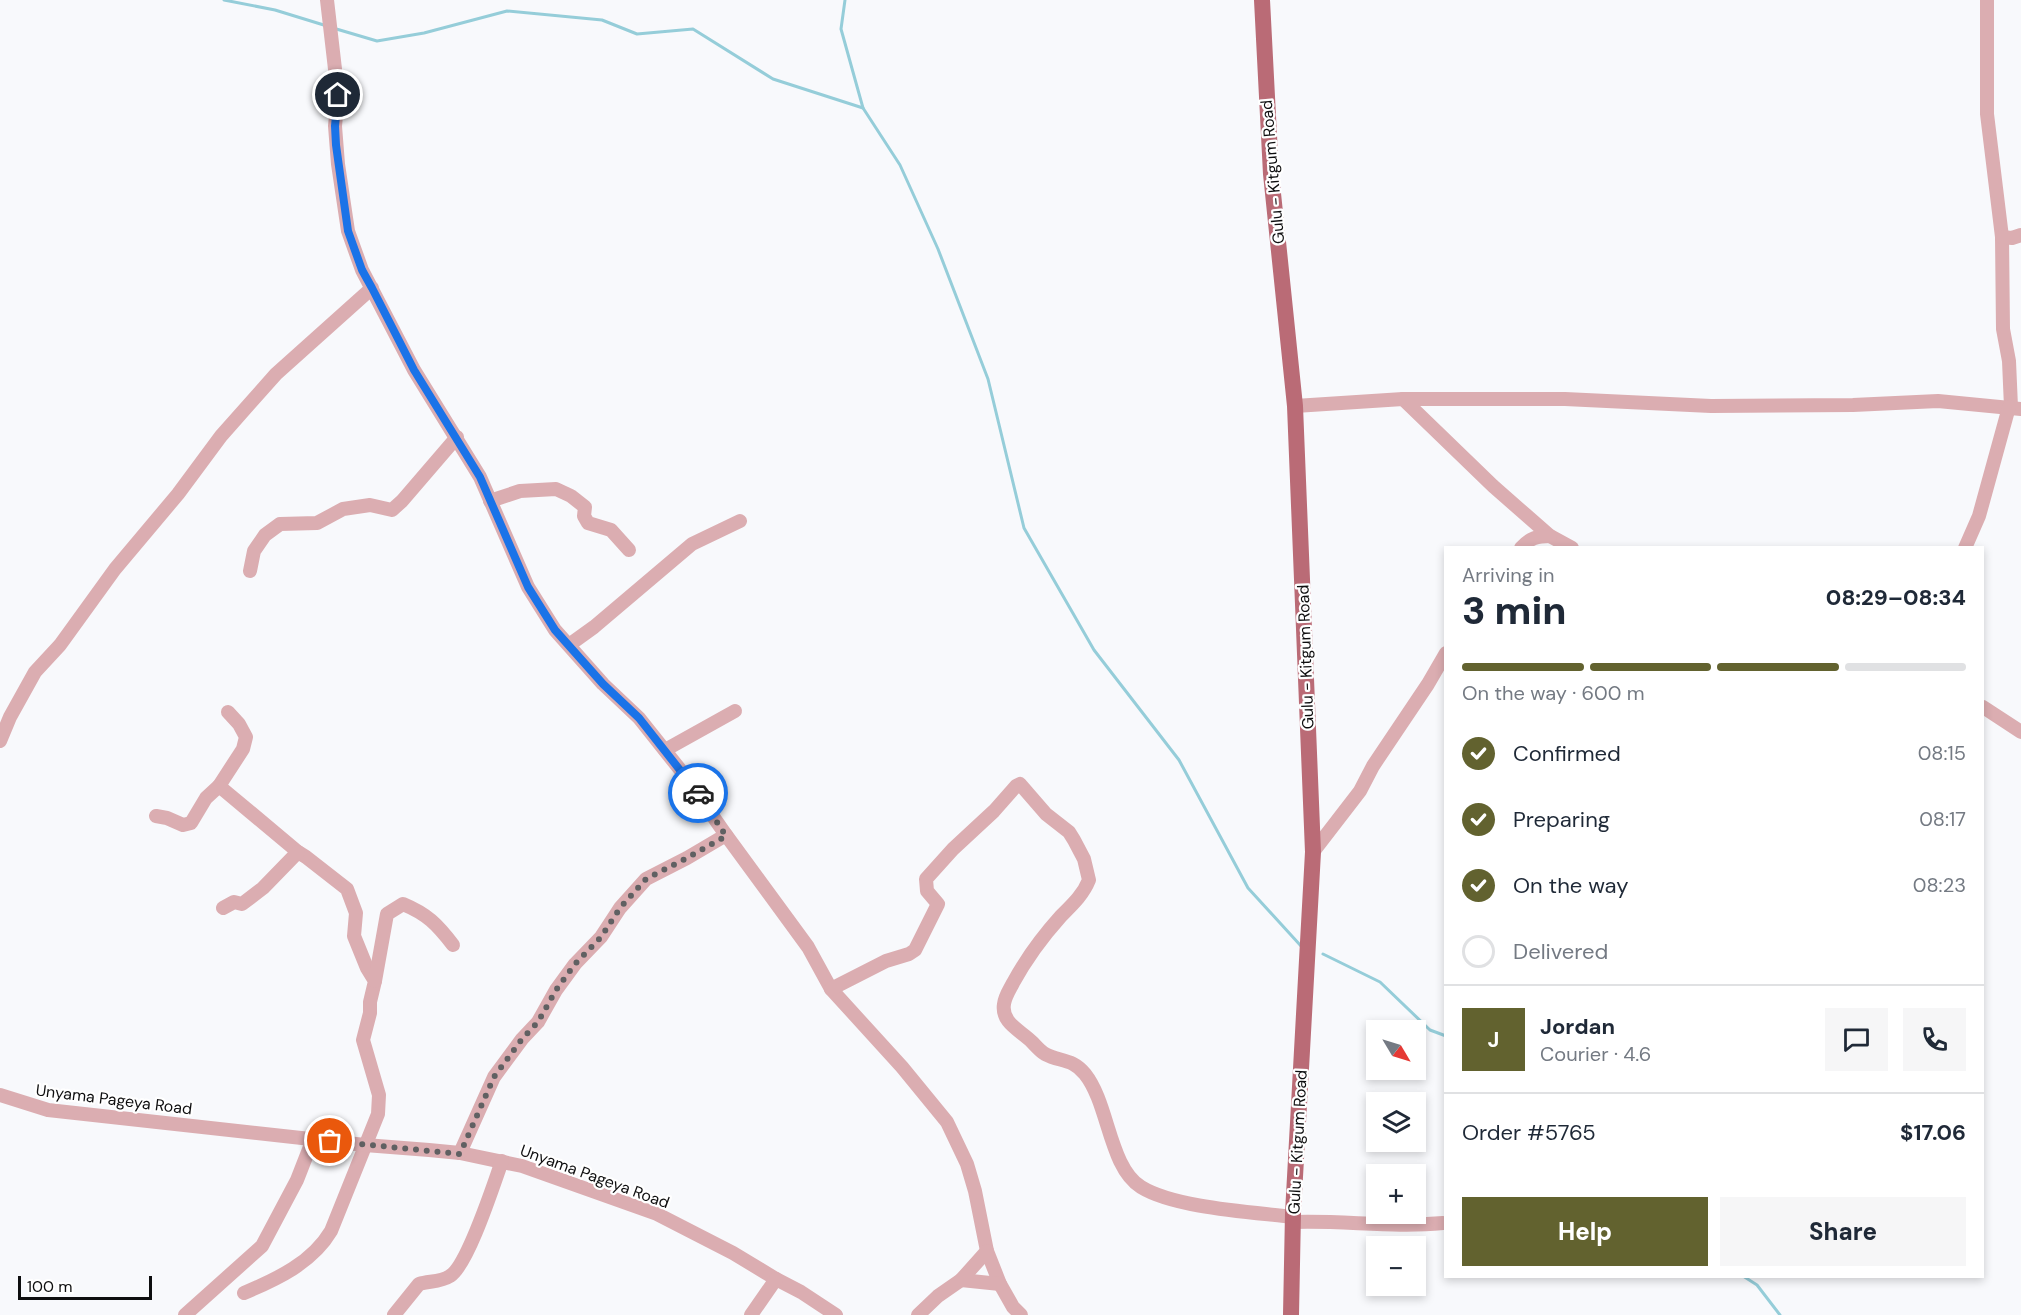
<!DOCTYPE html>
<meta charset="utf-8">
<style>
:root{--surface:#fff;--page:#f6f6f7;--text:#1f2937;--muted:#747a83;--line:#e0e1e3;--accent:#62622f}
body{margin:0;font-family:"DM Sans",sans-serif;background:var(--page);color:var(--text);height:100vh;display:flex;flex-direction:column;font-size:22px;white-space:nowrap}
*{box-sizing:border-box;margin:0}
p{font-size:20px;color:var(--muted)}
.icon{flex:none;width:33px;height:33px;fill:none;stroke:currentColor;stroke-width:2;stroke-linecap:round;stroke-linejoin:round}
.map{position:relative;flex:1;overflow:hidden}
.panel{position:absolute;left:1444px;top:546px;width:540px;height:732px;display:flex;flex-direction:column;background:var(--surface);border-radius:0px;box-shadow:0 3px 9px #0003}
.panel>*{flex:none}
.needle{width:39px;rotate:128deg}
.buttons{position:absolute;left:1366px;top:1020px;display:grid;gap:12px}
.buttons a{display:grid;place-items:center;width:60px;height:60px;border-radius:0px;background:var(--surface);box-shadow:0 3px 9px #0003;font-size:30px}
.scale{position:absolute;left:18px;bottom:15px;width:134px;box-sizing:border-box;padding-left:6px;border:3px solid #0e0e0f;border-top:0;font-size:16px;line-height:21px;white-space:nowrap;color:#0e0e0f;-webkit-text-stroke:4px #fff;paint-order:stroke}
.pin{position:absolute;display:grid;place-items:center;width:51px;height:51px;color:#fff;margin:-26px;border:3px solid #fff;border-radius:50%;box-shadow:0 2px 6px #0007}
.courier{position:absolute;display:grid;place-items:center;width:60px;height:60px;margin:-30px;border:4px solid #1a73e8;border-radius:50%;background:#fff;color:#222;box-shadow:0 2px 8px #0007}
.summary em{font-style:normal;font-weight:800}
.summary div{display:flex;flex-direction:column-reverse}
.summary{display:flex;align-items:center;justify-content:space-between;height:102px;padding:0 18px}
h1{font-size:39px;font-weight:800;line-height:45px}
.bar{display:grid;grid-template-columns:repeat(4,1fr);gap:9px 6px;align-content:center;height:72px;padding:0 18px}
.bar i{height:8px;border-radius:4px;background:var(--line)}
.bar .on{background:var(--accent)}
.bar p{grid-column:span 4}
.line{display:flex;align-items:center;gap:15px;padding:0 18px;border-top:2px solid var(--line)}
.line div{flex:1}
.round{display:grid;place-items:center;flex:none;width:63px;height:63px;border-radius:0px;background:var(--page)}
ol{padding:0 18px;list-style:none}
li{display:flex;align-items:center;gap:18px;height:66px}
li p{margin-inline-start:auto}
li .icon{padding:6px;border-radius:50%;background:var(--accent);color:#fff;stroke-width:4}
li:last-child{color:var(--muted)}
li i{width:33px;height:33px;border:3px solid var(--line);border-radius:50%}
.action{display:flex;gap:12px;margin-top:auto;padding:12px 18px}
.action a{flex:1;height:69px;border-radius:0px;background:var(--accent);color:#fff;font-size:24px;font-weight:800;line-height:69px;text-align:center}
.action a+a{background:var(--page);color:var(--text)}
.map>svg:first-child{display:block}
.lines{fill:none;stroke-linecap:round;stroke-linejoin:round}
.stream{stroke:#95cdd9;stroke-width:3}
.minor{stroke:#dbadb1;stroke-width:14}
.major{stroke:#ba6b76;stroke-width:16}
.done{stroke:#606062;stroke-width:6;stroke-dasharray:0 10.8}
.route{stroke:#1a73e8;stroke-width:8}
.labels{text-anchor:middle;stroke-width:4.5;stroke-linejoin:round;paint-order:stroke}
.street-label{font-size:16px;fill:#0e0e0f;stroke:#fff}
</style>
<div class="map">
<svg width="2021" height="1315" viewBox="0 0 2021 1315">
<rect width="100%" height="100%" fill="#f8f9fc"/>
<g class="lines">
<g class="stream">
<polyline points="224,0 275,10 327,26"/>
<polyline points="845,0 841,29 863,108"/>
<polyline points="333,28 377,41 424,33 507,11 602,20 637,34 693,29 773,79 863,108 900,165 938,249 988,379 1024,528 1094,650 1179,760 1248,888 1301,946"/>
<polyline points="1323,954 1380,982 1430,1030 1446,1036"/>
<polyline points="1743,1276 1757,1285 1780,1315"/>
</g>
<g class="minor">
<polyline points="327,0 338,95 335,126 338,164 348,231 362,270 414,370 480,477 528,587 555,630 603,684 639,718 682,772 726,835 808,947 831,989 902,1067 947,1122 967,1164 975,1191 987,1251 1000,1284 1013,1307 1021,1315"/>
<polyline points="1987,0 1987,114 2002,237 2003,329 2009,361 2011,407"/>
<polyline points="2002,237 2012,238 2021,235"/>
<polyline points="1403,399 1493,486 1550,536 1572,548"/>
<polyline points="1295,406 1403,399 1565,399 1711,406 1853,405 1938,401 2021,409"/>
<polyline points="490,501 520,491 556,489 571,496 585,507 584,516 588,523 611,530 629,550"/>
<path d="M1521,548C1530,538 1537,536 1550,536"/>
<polyline points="1965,548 1979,516 2009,407"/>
<polyline points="250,571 254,551 265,535 280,524 317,523 343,509 370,505 392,510 402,501 457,437"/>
<polyline points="569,645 594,627 692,544 740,521"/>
<polyline points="1983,707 2021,732"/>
<polyline points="0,741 10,717 35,672 60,645 115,569 178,494 221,436 276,374 372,288"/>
<polyline points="665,750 735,711"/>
<polyline points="219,786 243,749 246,737 239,724 228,712"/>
<path d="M156,816L167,818L183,825L191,823L206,798L219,786L298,852L306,857L347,889L356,913L354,936L367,968L375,981L370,1002V1013L363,1040L379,1095L378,1114L331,1231C312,1263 277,1279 244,1293"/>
<polyline points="1313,852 1360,791 1373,766 1428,684 1446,653"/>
<polyline points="223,908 234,902 242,904 263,888 298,852"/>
<path d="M375,981L387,914L403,904C427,914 437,924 453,945"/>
<path d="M831,989L886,961L909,954L915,950L938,904L927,891L926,879L953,849L994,811L1016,786L1020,784L1046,814L1069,832L1074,840L1084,859L1089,880C1083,895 1072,905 1061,916C1043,936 1026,959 1013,983C1010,989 1005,996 1004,1004C1001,1023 1020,1030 1032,1042C1036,1046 1040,1051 1045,1054C1060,1062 1072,1058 1085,1074C1109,1104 1109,1167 1141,1187C1175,1208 1252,1212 1293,1217"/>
<polyline points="0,1095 48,1110 365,1145 429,1150 460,1153 522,1166 657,1214 733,1253 776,1279 801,1292 836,1315"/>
<polyline points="460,1153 494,1077 522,1039 538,1022 556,990 575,964 601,937 620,908 646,879 687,858 726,835"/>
<path d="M1293,1222C1343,1220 1393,1228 1443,1223"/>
<polyline points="961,1280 1000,1284"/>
<polyline points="185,1315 262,1246 297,1180 313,1139"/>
<path d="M394,1315L419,1284C429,1281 441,1282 450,1276C468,1265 494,1183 502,1161"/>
<polyline points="751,1315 776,1279"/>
<polyline points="918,1315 938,1296 961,1280 987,1251"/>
</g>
<polyline class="major" points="1262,0 1271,174 1295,406 1313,852 1293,1213 1291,1315"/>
</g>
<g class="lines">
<polyline class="done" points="330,1141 460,1154 494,1077 522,1039 538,1022 556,990 575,964 601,937 620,908 646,879 687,858 726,836 698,793"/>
<polyline class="route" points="338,95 335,126 336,145 348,231 362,270 372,288 414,370 480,477 528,587 555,630 603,684 639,718 698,793"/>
</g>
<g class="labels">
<g class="street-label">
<text transform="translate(1272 172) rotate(-95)" y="6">Gulu - Kitgum Road</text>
<text transform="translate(1305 657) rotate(-92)" y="6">Gulu - Kitgum Road</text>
<text transform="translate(114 1099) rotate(7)" y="6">Unyama Pageya Road</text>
<text transform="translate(1297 1142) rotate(-87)" y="6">Gulu - Kitgum Road</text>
<text transform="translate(595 1176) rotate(20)" y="6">Unyama Pageya Road</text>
</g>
</g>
</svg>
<div class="buttons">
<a><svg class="needle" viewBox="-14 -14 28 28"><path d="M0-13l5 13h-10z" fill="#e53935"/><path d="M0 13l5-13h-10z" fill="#747a83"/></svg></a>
<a><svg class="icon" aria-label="layers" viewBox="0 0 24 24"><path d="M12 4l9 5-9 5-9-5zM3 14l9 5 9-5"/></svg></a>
<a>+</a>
<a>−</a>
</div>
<div class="scale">100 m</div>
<div class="pin" style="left:330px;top:1141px;background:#ea580c"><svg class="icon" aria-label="bag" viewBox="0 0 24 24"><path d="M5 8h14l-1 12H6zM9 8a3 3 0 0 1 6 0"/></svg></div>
<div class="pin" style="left:338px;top:95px;background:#1f2937"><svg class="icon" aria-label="home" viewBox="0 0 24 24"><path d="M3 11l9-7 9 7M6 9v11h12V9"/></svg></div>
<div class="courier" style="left:698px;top:793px"><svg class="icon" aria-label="car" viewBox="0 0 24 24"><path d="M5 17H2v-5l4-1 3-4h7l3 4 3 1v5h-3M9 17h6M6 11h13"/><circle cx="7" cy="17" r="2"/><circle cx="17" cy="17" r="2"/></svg></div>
<section class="panel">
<div class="summary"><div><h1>3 min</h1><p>Arriving in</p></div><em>08:29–08:34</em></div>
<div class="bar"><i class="on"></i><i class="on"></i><i class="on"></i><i></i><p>On the way · 600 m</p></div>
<ol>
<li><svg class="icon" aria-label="check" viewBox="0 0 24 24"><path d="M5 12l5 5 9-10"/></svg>Confirmed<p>08:15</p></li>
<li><svg class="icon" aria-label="check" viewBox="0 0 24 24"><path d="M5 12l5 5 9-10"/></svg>Preparing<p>08:17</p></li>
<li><svg class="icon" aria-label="check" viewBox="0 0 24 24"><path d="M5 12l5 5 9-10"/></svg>On the way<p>08:23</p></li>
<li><i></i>Delivered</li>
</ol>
<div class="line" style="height:108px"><b class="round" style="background:var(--accent);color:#fff">J</b><div><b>Jordan</b><p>Courier · 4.6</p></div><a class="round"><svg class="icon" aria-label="chat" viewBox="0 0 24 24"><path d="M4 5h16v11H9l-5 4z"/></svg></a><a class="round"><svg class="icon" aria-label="phone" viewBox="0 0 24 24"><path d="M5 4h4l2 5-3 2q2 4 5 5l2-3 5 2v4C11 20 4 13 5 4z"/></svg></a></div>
<div class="line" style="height:78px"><div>Order #5765</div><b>$17.06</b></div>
<div class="action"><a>Help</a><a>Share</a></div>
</section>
</div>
